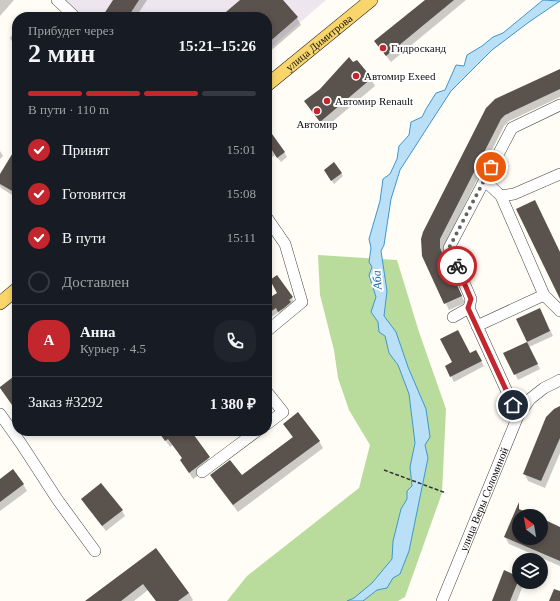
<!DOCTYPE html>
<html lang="ru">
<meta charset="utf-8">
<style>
:root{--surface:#171b24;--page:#20242c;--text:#f1f3f6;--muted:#9ea1a6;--line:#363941;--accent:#c4262e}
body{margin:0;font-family:"Times New Roman",serif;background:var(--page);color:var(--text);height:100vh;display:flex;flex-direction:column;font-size:15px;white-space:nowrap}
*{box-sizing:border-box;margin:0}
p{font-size:13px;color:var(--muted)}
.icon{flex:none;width:22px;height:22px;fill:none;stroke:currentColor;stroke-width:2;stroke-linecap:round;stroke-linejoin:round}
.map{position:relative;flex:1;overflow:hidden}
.sheet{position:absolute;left:12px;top:12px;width:260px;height:424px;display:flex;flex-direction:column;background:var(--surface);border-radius:16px;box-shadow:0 2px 6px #0003}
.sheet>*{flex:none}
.needle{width:26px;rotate:329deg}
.buttons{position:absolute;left:512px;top:509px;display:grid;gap:8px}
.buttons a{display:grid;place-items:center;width:36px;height:36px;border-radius:50%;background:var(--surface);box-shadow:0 2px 6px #0003;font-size:20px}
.pin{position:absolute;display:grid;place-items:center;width:34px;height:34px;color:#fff;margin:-17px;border:2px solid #fff;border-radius:50%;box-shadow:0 1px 4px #0007}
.courier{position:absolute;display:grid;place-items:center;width:40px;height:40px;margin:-20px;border:3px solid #c4262e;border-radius:50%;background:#fff;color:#222;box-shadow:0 1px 5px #0007}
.head em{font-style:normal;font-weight:800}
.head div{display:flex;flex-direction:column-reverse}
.head{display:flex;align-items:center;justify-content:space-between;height:68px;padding:0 16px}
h1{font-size:26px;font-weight:800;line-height:30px}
.bar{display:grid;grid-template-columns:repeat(4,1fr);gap:6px 4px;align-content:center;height:48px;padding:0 16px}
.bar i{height:5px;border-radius:3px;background:var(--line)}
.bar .on{background:var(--accent)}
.bar p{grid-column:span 4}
.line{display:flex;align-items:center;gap:10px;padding:0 16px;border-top:1px solid var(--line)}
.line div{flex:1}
.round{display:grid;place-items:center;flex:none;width:42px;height:42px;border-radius:16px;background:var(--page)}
ol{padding:0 16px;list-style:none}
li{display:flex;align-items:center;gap:12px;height:44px}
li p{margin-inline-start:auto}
li .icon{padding:4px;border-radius:50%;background:var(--accent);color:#fff;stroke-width:4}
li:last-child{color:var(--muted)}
li i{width:22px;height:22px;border:2px solid var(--line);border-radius:50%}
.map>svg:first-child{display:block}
.industrial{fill:#eee6ef}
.forest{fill:#b9dc9c}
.water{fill:#b9e0f7;stroke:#3f96cf}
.shadow{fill:#0003}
.building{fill:#5a524d}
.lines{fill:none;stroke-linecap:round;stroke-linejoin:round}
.minor-casing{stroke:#444;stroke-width:12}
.major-casing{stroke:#222;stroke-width:14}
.path{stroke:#333;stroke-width:1.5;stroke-dasharray:4 2;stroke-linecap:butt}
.minor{stroke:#fff;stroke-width:11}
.major{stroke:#f9d66b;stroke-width:13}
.done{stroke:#646461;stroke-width:4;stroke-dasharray:0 7.2}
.route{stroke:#c4262e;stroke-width:5}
.poi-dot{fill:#c4262e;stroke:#fff;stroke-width:1.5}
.labels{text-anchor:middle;stroke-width:4;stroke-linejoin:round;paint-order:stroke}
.street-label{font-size:11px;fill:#111;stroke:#fff}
.poi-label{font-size:11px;fill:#111;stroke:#fff;text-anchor:start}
.water-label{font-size:12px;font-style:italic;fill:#1768a6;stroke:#fff}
</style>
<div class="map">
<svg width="560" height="601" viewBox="0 0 560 601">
<rect width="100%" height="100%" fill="#fffdf5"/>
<polygon class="industrial" points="65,0 326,0 267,51 267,17 84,17"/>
<polygon class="forest" points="318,255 397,260 419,332 446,409 442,493 405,597 398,601 227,601 247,576 359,488 370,445 349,410 338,378 334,350 320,295"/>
<polygon class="water" points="543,0 560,1 529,22 492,50 451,91 438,111 400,170 391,199 384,245 381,251 387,291 384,316 396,332 408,367 426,409 430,437 425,445 428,458 409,551 400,574 393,578 387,588 377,590 363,601 347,601 354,598 372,583 392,559 393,541 401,509 407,499 407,491 412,486 410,467 415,443 409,394 398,365 389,353 385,336 379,332 378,322 371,312 376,297 369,275 372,267 369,262 371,248 369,239 380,201 383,179 390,174 397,159 399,146 409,135 411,122 422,117 426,109 436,93 445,90 456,65 464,66 467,55 482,46 493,37 503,33"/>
<g class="shadow">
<polygon points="0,0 14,0 0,16"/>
<polygon points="114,0 147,0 136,17 103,17"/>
<polygon points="242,0 281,0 297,18 301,25 267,54 267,17 221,17"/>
<polygon points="426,0 466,0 391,62 380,48 376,41"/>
<polygon points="17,28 17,46 13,43 10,38"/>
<polygon points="560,70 560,97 509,121 504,126 444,246 444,256 465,303 449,310 423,256 487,108"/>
<polygon points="371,79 375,86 325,128 310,108"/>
<polygon points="267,133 284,152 287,157 281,162 275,155 267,161"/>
<polygon points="17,148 17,198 1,188 0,186 0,176"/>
<polygon points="0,151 3,156 0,159"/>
<polygon points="341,173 343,176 334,184 327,174"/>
<polygon points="278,293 292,298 294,302 281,316 279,312 267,320 267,301"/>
<polygon points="543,315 553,336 529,347 540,369 518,380 505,353 528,342 518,320"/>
<polygon points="470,354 478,356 484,366 454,382 446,366"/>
<polygon points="560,407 560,453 545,488 528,481 524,473"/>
<polygon points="284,424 319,441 323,448 238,512 215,482 242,477 293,438"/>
<polygon points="159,431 190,431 213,465 193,479 181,460 183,459 173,445 170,447"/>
<polygon points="0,480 23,484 27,491 0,511"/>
<polygon points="101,484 122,511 125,516 106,531 85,504"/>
<polygon points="517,509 533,516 519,516 519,538 541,538 541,520 560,528 560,566 509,544 505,537"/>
<polygon points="156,549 189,593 193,600 192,601 156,601 148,590 134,601 87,601"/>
<polygon points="519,578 519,582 522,582 523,585 517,601 493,601"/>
</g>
<g class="building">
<polygon points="113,0 139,0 128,17 102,17"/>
<polygon points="240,0 283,0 298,17 267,44 267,17 220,17"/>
<polygon points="425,0 454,0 386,56 374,41"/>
<polygon points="349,57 353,62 357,60 372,78 320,122 304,101 320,89"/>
<polygon points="560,69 560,89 505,115 501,119 440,239 440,248 462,296 444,304 422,256 421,239 423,232 486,108 495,99"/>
<polygon points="267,127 285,152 277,158 272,150 267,154"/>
<polygon points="17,146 17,188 14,192 0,184 0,174"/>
<polygon points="334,162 342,173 331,181 324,170"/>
<polygon points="535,200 560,252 560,299 516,209"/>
<polygon points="277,275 293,297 289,300 291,302 284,308 278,312 276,308 267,314 267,305 272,302 269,298 277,293 270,280"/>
<polygon points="540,308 550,331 527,342 516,319"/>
<polygon points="458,330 470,353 476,350 482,361 450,377 445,366 452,362 440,339"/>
<polygon points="527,342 538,364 514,375 503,353"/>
<polygon points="13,377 17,382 17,412 0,388 0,387"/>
<polygon points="560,406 560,438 541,481 523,474 546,417 554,409"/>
<polygon points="298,412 320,441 233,505 210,475 230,460 242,475 293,437 283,424"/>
<polygon points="158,431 191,431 210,457 189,473 180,460 182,458 168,439 165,441"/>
<polygon points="13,469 24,484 0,502 0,479"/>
<polygon points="101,483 123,510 102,526 81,499"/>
<polygon points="519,502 519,509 535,516 519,516 519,538 541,538 541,518 560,527 560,561 504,537"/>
<polygon points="156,548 189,593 178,601 156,601 143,584 121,601 85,601"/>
<polygon points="504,570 519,577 519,579 510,601 492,601"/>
<polygon points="554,589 560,591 560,601 549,601"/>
</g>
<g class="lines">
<defs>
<g id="minor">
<polyline points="57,0 75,17"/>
<polyline points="484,180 501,196 544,295 560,311"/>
<polyline points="501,196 514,194 560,174"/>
<polyline points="267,218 285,244 302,302 267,331"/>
<polyline points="469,308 518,416"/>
<polyline points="453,317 469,308 471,299 449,248 512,128 560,105"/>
<polyline points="477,326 544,295"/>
<polyline points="267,392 283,412 267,424"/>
<polyline points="0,414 22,445 57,499 95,551"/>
<polyline points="202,472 257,431"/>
<path id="s1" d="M442,601L518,416L530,399L544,388L560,380"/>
</g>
<g id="major">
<path id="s2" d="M267,85L371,0"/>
<polyline points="0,303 17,289"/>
</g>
</defs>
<use href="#minor" class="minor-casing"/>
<use href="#major" class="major-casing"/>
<polyline class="path" points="384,470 446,493"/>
<use href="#minor" class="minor"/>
<use href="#major" class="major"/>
</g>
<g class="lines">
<polyline class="done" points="457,266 449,248 491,167"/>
<polyline class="route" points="457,266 471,299 468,308 513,405"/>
</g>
<g class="poi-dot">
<circle cx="383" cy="48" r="4"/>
<circle cx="356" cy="76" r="4"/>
<circle cx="327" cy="101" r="4"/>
<circle cx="317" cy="111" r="4"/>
</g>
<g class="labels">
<g class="street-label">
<text dy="4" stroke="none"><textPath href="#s2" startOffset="67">улица Димитрова</textPath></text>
<text dy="4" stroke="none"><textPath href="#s1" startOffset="110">улица Веры Соломиной</textPath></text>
</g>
<g class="poi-label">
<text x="391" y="52">Гидросканд</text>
<text x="364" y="80">Автомир Exeed</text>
<text x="335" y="105">Автомир Renault</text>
<text x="317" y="128" text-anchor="middle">Автомир</text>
</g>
<g class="water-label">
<text transform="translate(377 280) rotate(-95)" y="4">Аба</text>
</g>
</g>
</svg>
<div class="buttons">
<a><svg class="needle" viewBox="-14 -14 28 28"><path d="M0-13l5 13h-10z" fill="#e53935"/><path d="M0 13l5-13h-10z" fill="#9ea1a6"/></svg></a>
<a><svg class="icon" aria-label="layers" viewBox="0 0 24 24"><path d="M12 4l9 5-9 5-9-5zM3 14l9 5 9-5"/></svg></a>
</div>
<div class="pin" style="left:491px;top:167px;background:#ea580c"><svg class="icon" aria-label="bag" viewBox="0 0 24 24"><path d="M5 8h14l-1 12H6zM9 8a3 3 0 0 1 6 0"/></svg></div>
<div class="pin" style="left:513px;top:405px;background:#1f2937"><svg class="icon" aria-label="home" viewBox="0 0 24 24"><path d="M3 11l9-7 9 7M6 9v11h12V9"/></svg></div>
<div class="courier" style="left:457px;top:266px"><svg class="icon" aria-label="bike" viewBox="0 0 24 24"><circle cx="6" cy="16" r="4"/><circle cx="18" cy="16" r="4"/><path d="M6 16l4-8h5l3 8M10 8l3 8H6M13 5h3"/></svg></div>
<section class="sheet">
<div class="head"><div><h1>2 мин</h1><p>Прибудет через</p></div><em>15:21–15:26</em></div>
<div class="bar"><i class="on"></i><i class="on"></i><i class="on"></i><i></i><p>В пути · 110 m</p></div>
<ol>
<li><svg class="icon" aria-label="check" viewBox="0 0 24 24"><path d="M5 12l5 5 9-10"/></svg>Принят<p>15:01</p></li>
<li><svg class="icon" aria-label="check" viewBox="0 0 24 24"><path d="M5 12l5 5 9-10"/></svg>Готовится<p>15:08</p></li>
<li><svg class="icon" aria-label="check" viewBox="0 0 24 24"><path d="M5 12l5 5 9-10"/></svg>В пути<p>15:11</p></li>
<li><i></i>Доставлен</li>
</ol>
<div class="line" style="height:72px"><b class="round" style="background:var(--accent);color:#fff">А</b><div><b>Анна</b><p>Курьер · 4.5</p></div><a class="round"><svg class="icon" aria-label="phone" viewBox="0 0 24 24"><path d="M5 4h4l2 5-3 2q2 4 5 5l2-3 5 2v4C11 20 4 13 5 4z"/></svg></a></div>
<div class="line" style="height:52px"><div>Заказ #3292</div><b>1 380 ₽</b></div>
</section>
</div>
